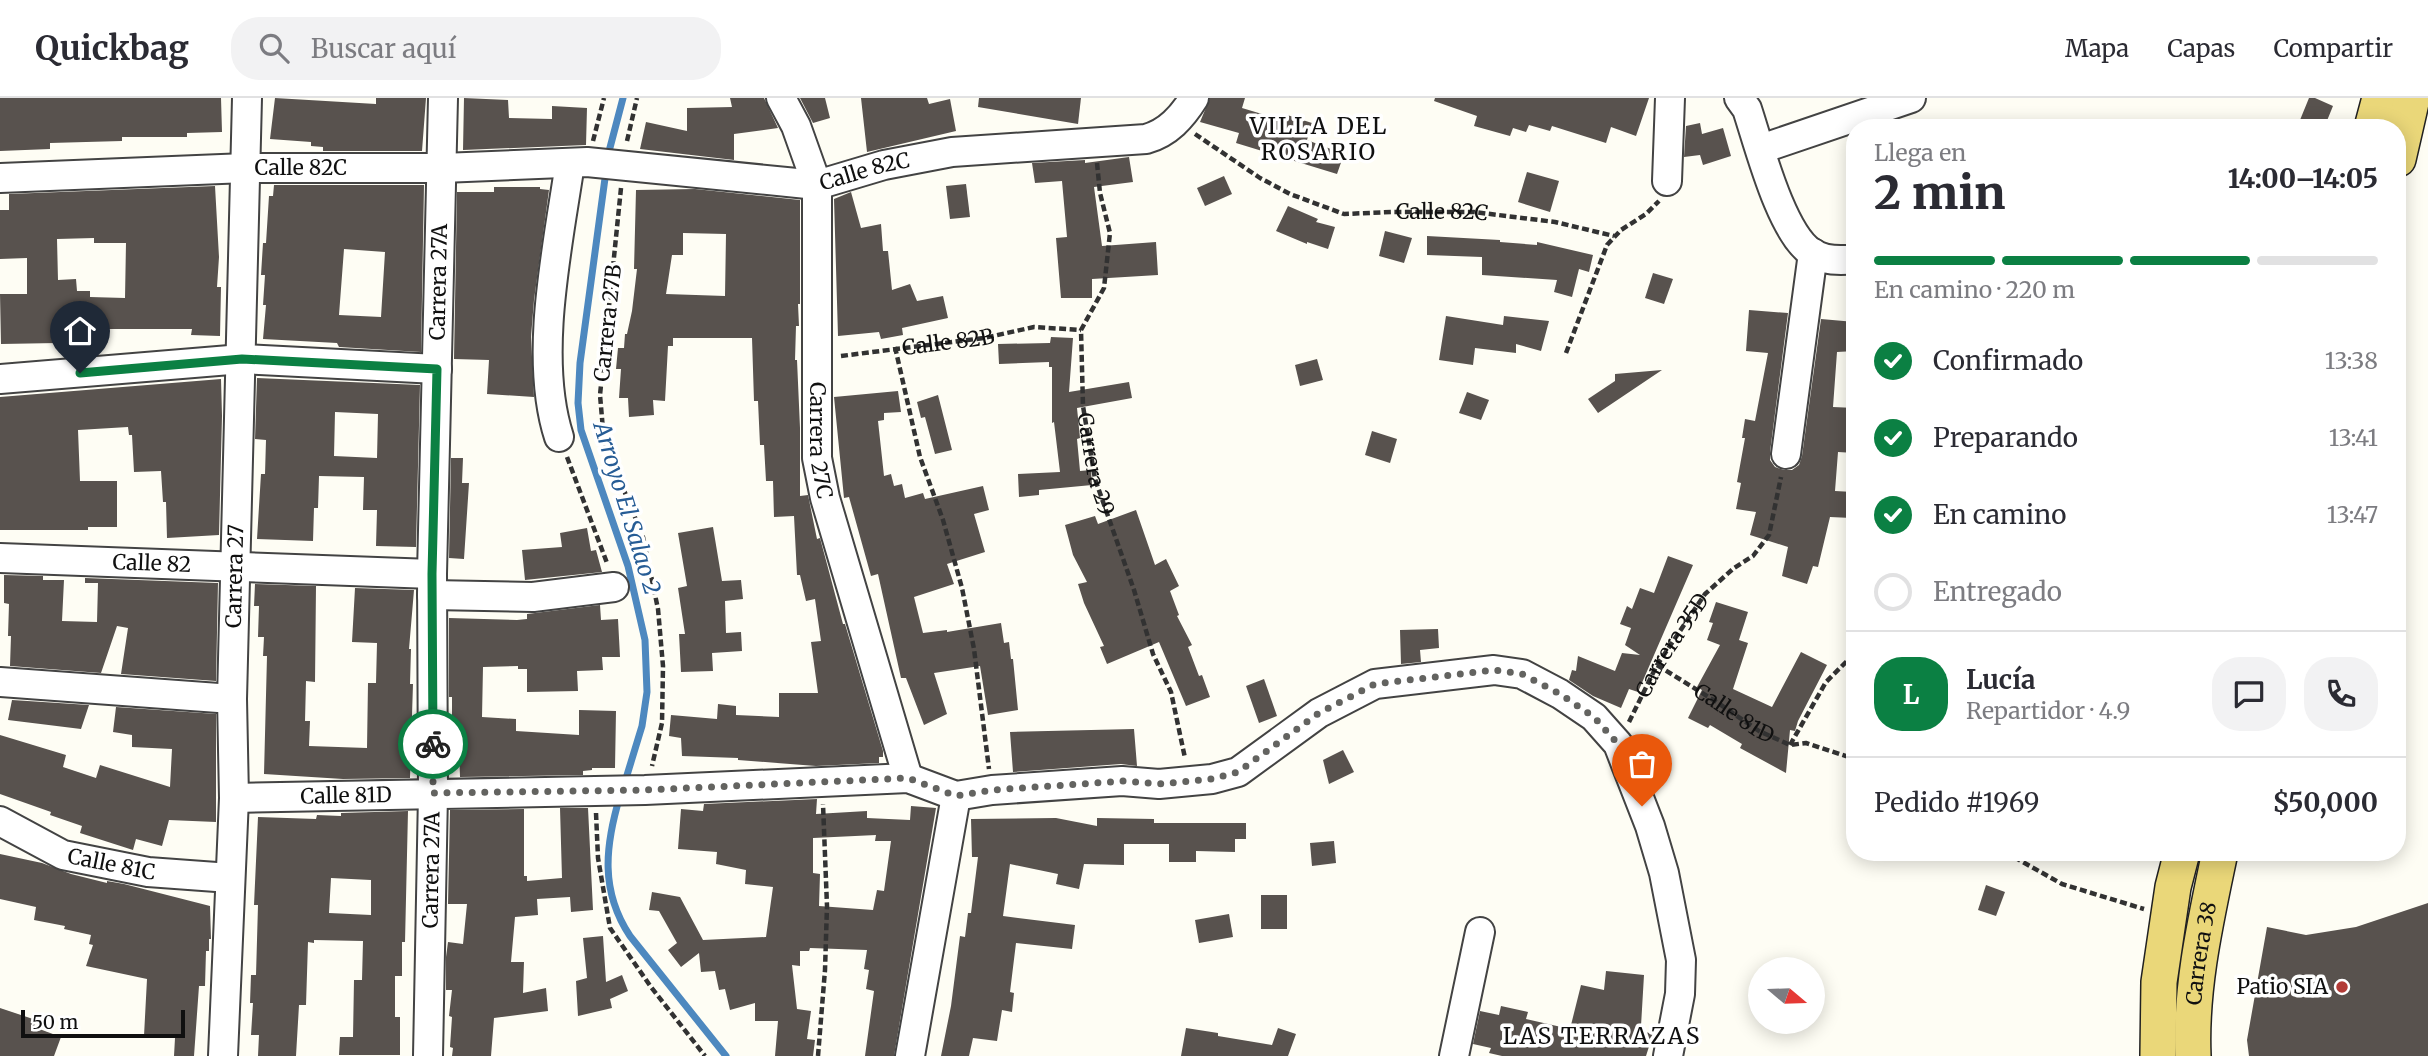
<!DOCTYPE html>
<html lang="es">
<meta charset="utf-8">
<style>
:root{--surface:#fff;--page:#f2f2f3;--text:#2b2b33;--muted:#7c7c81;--line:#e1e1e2;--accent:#0b8043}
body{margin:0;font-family:Merriweather,serif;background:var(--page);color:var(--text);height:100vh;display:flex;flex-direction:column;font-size:26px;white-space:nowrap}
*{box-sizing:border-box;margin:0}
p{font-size:23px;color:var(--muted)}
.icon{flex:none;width:38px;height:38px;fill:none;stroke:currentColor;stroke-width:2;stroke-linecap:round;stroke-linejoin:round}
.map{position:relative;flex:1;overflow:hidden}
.drawer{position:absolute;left:1846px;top:21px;width:560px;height:742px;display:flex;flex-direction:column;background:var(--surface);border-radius:28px;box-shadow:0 4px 18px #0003}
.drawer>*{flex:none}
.needle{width:46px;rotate:109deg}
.tools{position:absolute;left:1748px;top:859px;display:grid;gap:14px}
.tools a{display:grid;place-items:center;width:77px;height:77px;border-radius:50%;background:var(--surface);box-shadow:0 4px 18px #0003;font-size:35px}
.scale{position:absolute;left:21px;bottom:18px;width:164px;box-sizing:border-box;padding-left:7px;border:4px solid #101010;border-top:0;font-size:19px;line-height:24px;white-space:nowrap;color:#101010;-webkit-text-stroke:5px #fff;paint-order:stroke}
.pin{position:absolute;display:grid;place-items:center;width:60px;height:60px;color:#fff;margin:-72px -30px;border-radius:50% 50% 50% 0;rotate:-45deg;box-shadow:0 0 7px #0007}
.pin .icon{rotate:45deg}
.courier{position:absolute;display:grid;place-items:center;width:70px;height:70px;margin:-35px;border:5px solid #0b8043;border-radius:50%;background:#fff;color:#222;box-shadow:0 2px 9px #0007}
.overview em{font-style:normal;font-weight:800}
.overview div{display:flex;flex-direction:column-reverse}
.overview{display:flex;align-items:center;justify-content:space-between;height:119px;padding:0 28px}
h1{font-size:46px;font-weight:800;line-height:52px}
.bar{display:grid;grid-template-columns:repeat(4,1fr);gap:10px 7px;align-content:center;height:84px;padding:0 28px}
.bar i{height:9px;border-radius:5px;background:var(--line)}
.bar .active{background:var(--accent)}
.bar p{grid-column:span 4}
.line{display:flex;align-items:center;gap:18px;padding:0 28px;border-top:2px solid var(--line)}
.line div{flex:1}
.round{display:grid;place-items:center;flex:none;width:74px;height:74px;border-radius:28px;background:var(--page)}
ol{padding:0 28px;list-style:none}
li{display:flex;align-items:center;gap:21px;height:77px}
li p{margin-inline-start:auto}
li .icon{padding:7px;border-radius:50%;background:var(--accent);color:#fff;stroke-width:4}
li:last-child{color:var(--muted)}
li i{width:38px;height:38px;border:4px solid var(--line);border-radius:50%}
header{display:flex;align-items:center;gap:42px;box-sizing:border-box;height:98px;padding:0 35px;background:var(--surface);border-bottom:2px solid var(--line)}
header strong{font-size:33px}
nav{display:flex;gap:38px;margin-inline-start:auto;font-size:24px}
.search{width:490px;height:63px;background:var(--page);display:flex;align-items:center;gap:18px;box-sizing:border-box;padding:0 24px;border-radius:28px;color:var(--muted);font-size:26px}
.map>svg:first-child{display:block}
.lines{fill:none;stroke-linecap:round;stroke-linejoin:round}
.stream{stroke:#4d88bf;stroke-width:7}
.building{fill:#58524e;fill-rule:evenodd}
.minor-casing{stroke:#434343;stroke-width:32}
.major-casing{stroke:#212121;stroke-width:38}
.path{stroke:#323232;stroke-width:4.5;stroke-dasharray:7 3.5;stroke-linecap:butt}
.minor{stroke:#fff;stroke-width:28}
.major{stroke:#ead779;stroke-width:35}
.done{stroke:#636360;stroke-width:7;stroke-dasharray:0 12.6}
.route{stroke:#0b8043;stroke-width:9}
.poi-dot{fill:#b23b36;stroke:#fff;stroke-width:2.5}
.labels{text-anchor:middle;stroke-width:7;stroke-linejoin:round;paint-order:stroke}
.street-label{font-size:21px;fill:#101010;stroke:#fff}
.poi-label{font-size:21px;fill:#101010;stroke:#fff;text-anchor:end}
.neighbourhood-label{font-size:23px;letter-spacing:2px;fill:#101010;stroke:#fff}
.water-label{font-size:23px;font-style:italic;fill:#265c95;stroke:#fff}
</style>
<header>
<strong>Quickbag</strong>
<div class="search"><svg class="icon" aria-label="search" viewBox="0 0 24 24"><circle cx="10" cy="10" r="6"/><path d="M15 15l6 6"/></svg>Buscar aquí</div>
<nav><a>Mapa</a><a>Capas</a><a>Compartir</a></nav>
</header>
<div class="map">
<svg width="2428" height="958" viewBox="0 0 2428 958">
<rect width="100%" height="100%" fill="#fefdf4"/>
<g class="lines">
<g class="stream">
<polyline points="607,61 623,0"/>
<polyline points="606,73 580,265 578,305 581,332 628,468 645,542 647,594 642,628 624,687"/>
<path d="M620,698C605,748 600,793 630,838L726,958"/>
</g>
</g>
<g class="building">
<polygon points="0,0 221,0 222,34 187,35 187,39 122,39 122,43 50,45 50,51 0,53"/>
<polygon points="275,0 376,6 376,0 426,0 422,53 323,53 323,49 311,48 311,44 270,41"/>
<polygon points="464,0 508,2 509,20 552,21 552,8 587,10 586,47 463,52"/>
<polygon points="730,0 764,0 778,30 734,36 734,62 640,51 646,24 687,33 687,10 732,9"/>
<polygon points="800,0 825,0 830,20 813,25"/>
<polygon points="861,0 927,0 929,6 950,1 956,33 867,54"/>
<polygon points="979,0 1081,0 1078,26 978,9"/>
<polygon points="1210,0 1245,0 1242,10 1282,22 1284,16 1312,25 1307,42 1344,56 1337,76 1236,45 1239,35 1200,24"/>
<polygon points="1435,0 1649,0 1636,38 1611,29 1606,45 1552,28 1550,33 1529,27 1526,34 1513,30 1510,38 1474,28 1477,18 1434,3"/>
<polygon points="2309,0 2315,0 2333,8 2324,30 2300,22"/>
<polygon points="1700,25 1702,36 1723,30 1731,58 1703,67 1700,57 1684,59 1686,28"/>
<polygon points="1129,59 1133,84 1094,89 1102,148 1156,144 1158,177 1092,181 1092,200 1061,200 1056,140 1067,139 1062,83 1035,85 1032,65 1085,62 1085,65"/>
<polygon points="1527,74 1559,83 1550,114 1518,104"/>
<polygon points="1224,78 1232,96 1205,108 1197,90"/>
<polygon points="966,86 970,119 950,121 946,88"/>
<path d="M274,87H424L421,254L339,249L337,245L263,241L266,207H263L265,177H261L263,145H266L269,98H273ZM344,151L385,154L381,219L339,217Z"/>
<path d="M215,88L219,159L217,189H221L220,238L191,237L192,231H91V238L57,239V245L1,246L0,196H27V160L0,161V112H9V96ZM94,140V145H126L125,200L90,199V193H77L76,181L58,182L57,141Z"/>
<polygon points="494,89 540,89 540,91 549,92 534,202 531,239 534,299 487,296 489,262 454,261 457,94 494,94"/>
<path d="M695,91L800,102V206H798L799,228H796L795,262H797L800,330V398L808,397L817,441L820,440L843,526H845L883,653V659H879V665L816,668L738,662V660L682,658L681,640L669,638L671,617L717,621L718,606L736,608V617L779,619V595H818L811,544L821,543L815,501L806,503L800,477H797L794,418L774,419L773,383H766L764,347H760L758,303H754L752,240H673V248H668L665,303L653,302L654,317L629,319L628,300H619L621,271H616L618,250H624L625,236H627L632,213L637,171H634L636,92ZM683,135L726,136L725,198L666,196L672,157H683Z"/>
<polygon points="851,94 861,130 881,126 883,153 888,153 892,192 910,186 917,203 943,198 948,220 902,230 903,237 881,241 879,234 838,238 834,101"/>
<polygon points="1288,108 1318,121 1316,124 1335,129 1328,151 1307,144 1307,146 1276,133"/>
<polygon points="1385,133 1412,140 1404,165 1379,158"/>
<polygon points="1427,138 1500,142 1500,144 1537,147 1537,144 1593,157 1589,174 1579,171 1572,199 1554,194 1557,182 1482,177 1482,159 1427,157"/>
<polygon points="1653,175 1673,181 1664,206 1645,200"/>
<polygon points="1749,212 1788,215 1770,354 1770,362 1775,369 1784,372 1792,372 1799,367 1802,358 1821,221 1855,224 1855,253 1837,254 1833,309 1855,310 1855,355 1838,354 1835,393 1853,394 1852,420 1830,419 1818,469 1813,468 1807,486 1782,478 1788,449 1750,437 1756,414 1736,411 1741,385 1737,384 1745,340 1742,340 1745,321 1755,323 1768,255 1746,253"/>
<polygon points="1446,218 1503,227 1504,218 1549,223 1541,253 1516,246 1516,255 1475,250 1473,267 1439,262"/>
<polygon points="1051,239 1073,240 1069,294 1129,284 1132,300 1077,310 1080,340 1077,341 1080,373 1091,372 1092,387 1039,392 1039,397 1019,399 1018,376 1060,374 1054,324 1052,325 1052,269 1049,269 1049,264 999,266 998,246 1050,245"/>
<polygon points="1317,261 1323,282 1300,288 1295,267"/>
<polygon points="1662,272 1598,315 1588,301 1615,283 1615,276"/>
<path d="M257,280L420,287L416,449L376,448L377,412H363L364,379L319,378L318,410H314L313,443L257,441L261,376H265L266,342L255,341ZM335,314L378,316L377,360L334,358Z"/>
<polygon points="221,281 222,318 219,437 167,440 166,404 163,404 161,373 134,374 132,337 129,337 128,329 78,332 80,383 117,383 117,429 88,429 88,432 0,432 0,299"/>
<polygon points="898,293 901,314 884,315 884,322 878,323 884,378 891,376 894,388 902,386 905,400 923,395 925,401 983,388 989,412 974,416 985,454 947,466 954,486 914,499 923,535 947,532 947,534 1001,525 1004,545 1009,544 1011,561 1013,561 1018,612 988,617 980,568 934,575 947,616 924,627 906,580 901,580 878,476 871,478 849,399 844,400 834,299"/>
<polygon points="1467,294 1489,302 1481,322 1459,315"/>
<polygon points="938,297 952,352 935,356 925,319 921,320 917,304"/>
<polygon points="1372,333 1397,341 1390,365 1365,357"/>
<polygon points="451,360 463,360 462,385 469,385 464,461 449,460"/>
<polygon points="1136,412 1155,467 1166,461 1179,488 1170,493 1179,517 1177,518 1192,547 1188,549 1199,578 1202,577 1210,599 1186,608 1159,544 1107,566 1100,549 1104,548 1084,505 1078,486 1087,484 1073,457 1065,427 1095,418 1098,426"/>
<polygon points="713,429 722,483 741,482 743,501 725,503 726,535 741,534 742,553 712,555 713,573 681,574 679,536 685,536 678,490 687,488 678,435"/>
<polygon points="587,430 591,453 596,452 602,474 525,482 522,452 562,449 560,435"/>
<polygon points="1668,458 1693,467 1638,594 1629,591 1621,610 1593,598 1569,582 1572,572 1576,573 1578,558 1615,573 1622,555 1640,557 1625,547 1631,530 1620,526 1627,508 1632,511 1640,490 1654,495"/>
<polygon points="4,477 43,478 43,482 64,482 62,523 97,524 98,485 85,485 85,480 218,485 216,583 121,576 128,530 117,528 101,575 10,568 11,538 8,538 9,506 4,505"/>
<polygon points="255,486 316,488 315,584 306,583 305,623 310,623 309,648 367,650 368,585 376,585 377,545 352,544 355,490 414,492 409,551 411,551 410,586 413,586 410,680 343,681 264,676 267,558 263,558 264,539 258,539 259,508 254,508"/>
<polygon points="1716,504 1748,514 1739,542 1748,545 1733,591 1772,609 1801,554 1827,567 1798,623 1795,633 1790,632 1786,675 1740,650 1742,646 1710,627 1708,630 1688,620 1702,592 1697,589 1720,547 1707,542 1713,525 1709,524"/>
<polygon points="600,507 601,522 618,521 620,559 602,559 603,572 577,573 578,593 527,594 527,571 518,571 518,568 483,569 482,619 516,621 516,633 579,637 579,612 616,613 615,670 592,670 592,672 583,673 583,677 460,679 458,622 452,622 452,599 449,599 449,520 517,522 527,521 527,516"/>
<polygon points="1438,531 1439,550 1420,552 1421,564 1401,566 1400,532"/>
<polygon points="1264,581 1277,618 1259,625 1246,588"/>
<polygon points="12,602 89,607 81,631 8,622"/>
<polygon points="116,609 216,616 216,724 169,722 162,748 136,741 133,752 80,735 82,728 50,717 51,714 0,696 0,637 66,657 63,669 96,680 100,667 170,689 172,651 132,649 132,637 113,634"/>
<polygon points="1134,631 1137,668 1121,666 1013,674 1010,634"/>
<polygon points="1343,652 1354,674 1329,686 1323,662"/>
<path d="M817,701L816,716L867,713V720L910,722L911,708L936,710L894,958H865L874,893L866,891L869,872L864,871L867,852L810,850L809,853H800V868L792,867L797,911L811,913L807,941L815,942L813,958H775L778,923H755V905L730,912L725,891L719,892L715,873L701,874L699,855L681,869L668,852L677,845L659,813L649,812L652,794L680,799L703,842L766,839L773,789L745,786L746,772L716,766L717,754L678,751L681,711L703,713L704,706ZM876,737L875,743H891L884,793L877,792L873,812L819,808L820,776L813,775V740Z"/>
<polygon points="560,710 588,710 593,812 571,814 570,799 537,801 538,817 515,819 511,864 524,864 523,895 546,890 548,913 494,920 491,958 452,958 453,950 450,949 452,919 449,918 452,892 446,892 446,859 448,844 463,846 467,806 448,806 450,712 524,711 524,778 527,778 527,783 562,780"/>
<path d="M408,713L405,844H402V878H395V919H400V957H339L340,939H353L354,882H362L363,843L314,842V845L308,844L306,907H299L296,958H258L259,937H251L253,905H250L251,877H256L258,807H254L258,719L316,721L317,717L341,718V715ZM331,780L371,782V817L329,815Z"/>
<polygon points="1056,720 1097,728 1097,720 1154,721 1154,725 1246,725 1246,741 1235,741 1235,754 1196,753 1196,764 1169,764 1169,746 1124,746 1124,767 1084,766 1079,791 1056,786 1058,776 1010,766 1003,818 1075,827 1072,851 1016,845 1010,894 1014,895 1012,914 1002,912 997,943 973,940 969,958 941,958 951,908 960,838 965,839 968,815 971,815 978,759 972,759 971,721"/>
<polygon points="1334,743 1336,765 1312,768 1310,745"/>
<polygon points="0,756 42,765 71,776 107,785 107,783 124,786 210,808 211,841 209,841 209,853 206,853 205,888 199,888 194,958 174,958 175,940 144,938 147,881 86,868 93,847 89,846 91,837 64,831 65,828 34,822 36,809 0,801"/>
<polygon points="1986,787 2005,794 1996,818 1978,812"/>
<rect x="1261" y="797" width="26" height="34"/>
<polygon points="2428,805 2428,958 2249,958 2247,942 2267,829 2306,837 2356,829"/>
<polygon points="1229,816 1233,839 1199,845 1195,822"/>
<polygon points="603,838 606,884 622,877 628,893 610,901 612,910 578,918 576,883 587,880 583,840"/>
<polygon points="1606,873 1644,877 1641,928 1643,928 1642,933 1653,936 1646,958 1502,958 1489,955 1491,950 1473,946 1480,913 1499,917 1501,908 1528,914 1526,921 1570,931 1581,887 1604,892"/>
<polygon points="0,910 36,922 34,929 61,939 54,958 0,958"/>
<polygon points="1186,930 1218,935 1218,938 1272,947 1278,930 1296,936 1288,958 1181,958"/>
</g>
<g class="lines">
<defs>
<g id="minor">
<path id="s6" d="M781,0L796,28L817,87V360L825,400L908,680"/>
<path d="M1739,0L1747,11C1759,47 1781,135 1812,155C1825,163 1841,163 1855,161"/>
<polyline points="1761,51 1911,0"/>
<path id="s7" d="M0,80L246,70H442L587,64L817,87L884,67L952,54L1146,41C1168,35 1182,19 1194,0"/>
<polyline points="1667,83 1670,0"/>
<polyline points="0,281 242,261 437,271"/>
<path d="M559,339C533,259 558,147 570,65"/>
<polyline points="1786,356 1813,155"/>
<path id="s8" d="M0,460L432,476"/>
<polyline points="432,497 533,499 614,489"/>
<polyline points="0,584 232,601"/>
<path id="s9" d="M234,700L645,692L908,680L956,698L992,692L1122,683L1159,686L1212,681L1238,674L1319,615L1375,586L1494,572L1522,576L1560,596L1594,619L1618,646L1650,728L1664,775L1681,862L1680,896L1668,958"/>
<path id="s10" d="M0,723L63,757L148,774L230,780"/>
<path id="s11" d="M223,958L234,700L232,601L247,0"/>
<path id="s12" d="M428,958L433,695L432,476L443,0"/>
<polyline points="910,958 956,698"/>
<polyline points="1454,958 1480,834"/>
</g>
<g id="major">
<polyline points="2372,30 2380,0"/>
<polyline points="2398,61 2412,0"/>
<polyline points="2158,958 2159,884 2173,789 2182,754"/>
<path id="s13" d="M2193,958C2190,890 2206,821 2220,754"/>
</g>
</defs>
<use href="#minor" class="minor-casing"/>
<use href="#major" class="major-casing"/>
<g class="path">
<path id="s1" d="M1195,36L1260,80L1290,96L1344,116L1393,114H1474L1555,124L1614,138"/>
<polyline points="593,43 604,0"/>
<polyline points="627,43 637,0"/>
<path id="s2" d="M1097,65L1100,95L1110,135L1104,190L1081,232L1083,308L1095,381L1134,492L1153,556L1171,594L1185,660"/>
<polyline points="621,90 600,297 604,343 643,439 658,511 663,568 662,625 652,668"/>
<polyline points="895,249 920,359 943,422 962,490 974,551 989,671"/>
<polyline points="1566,255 1607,147 1621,132 1646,116 1659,103"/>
<path id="s3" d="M841,258L984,240L1034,229L1081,232"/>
<polyline points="567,359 607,465"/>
<path id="s4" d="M1657,567L1715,603L1759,633L1790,647L1806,645L1855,661"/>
<path id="s5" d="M1629,624L1657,567L1705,496L1734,470L1753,458L1769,437L1781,379"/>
<polyline points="1790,647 1826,584 1855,555"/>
<polyline points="596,715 598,760 610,830 651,889 705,958"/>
<polyline points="2005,754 2062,786 2144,811"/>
<polyline points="818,958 825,872 827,808 823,706"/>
</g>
<use href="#minor" class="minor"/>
<use href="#major" class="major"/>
</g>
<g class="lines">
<polyline class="done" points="433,646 433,695 645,692 908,680 956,698 992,692 1096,685 1122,683 1159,686 1212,681 1238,674 1319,615 1375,586 1494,572 1522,576 1560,596 1594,619 1618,646 1642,708"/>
<polyline class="route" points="80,275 242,261 437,271 432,476 433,646"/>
</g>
<circle class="poi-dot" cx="2342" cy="889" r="7"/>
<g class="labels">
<g class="street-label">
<text dy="7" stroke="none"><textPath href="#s7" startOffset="301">Calle 82C</textPath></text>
<text dy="7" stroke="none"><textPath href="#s7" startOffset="868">Calle 82C</textPath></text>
<text dy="7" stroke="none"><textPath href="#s1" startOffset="268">Calle 82C</textPath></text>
<text dy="7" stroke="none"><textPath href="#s12" startOffset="774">Carrera 27A</textPath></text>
<text transform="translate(608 225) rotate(-84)" y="7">Carrera 27B</text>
<text dy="7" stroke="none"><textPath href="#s3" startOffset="108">Calle 82B</textPath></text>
<text dy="7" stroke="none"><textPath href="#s6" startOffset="350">Carrera 27C</textPath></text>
<text dy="7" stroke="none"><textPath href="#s2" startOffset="310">Carrera 29</textPath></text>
<text dy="7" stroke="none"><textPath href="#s8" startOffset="152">Calle 82</textPath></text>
<text dy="7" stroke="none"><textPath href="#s11" startOffset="480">Carrera 27</textPath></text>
<text dy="7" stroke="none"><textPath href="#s5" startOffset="88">Carrera 35D</textPath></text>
<text dy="7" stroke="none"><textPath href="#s4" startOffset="91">Calle 81D</textPath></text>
<text dy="7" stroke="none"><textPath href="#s9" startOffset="112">Calle 81D</textPath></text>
<text dy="7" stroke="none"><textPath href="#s10" startOffset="121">Calle 81C</textPath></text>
<text dy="7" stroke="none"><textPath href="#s12" startOffset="186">Carrera 27A</textPath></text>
<text dy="7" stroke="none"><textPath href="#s13" startOffset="103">Carrera 38</textPath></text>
</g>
<g class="poi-label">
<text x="2328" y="896">Patio SIA</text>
</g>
<g class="neighbourhood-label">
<text x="1319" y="36">VILLA DEL<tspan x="1319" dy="26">ROSARIO</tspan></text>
<text x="1602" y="946">LAS TERRAZAS</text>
</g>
<g class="water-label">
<text transform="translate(627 410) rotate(73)" y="8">Arroyo El Salao 2</text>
</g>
</g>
</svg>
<div class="tools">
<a><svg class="needle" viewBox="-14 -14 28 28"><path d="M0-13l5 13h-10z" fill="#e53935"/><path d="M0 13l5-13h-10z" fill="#7c7c81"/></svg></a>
</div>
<div class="scale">50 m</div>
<div class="pin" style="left:1642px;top:708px;background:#ea580c"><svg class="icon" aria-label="bag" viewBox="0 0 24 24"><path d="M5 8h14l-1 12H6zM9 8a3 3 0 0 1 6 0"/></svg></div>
<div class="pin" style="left:80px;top:275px;background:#1f2937"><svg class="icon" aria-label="home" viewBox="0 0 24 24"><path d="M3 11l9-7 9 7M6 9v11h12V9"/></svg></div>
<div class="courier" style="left:433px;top:646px"><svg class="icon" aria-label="bike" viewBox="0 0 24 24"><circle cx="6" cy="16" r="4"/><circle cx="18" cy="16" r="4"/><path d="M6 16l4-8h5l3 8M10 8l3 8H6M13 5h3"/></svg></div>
<section class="drawer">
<div class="overview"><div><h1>2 min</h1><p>Llega en</p></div><em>14:00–14:05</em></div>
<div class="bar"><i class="active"></i><i class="active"></i><i class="active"></i><i></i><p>En camino · 220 m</p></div>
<ol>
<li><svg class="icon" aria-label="check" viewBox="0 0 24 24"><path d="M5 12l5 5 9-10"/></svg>Confirmado<p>13:38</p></li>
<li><svg class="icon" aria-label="check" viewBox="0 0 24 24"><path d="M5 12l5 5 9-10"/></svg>Preparando<p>13:41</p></li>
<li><svg class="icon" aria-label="check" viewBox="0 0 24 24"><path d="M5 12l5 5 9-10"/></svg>En camino<p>13:47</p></li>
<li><i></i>Entregado</li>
</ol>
<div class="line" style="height:126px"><b class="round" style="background:var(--accent);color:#fff">L</b><div><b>Lucía</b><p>Repartidor · 4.9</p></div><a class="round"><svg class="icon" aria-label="chat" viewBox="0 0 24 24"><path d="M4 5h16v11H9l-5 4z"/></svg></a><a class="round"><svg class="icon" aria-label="phone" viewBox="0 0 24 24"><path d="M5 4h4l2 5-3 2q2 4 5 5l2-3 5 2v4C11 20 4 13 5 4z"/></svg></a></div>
<div class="line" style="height:91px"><div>Pedido #1969</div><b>$50,000</b></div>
</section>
</div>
